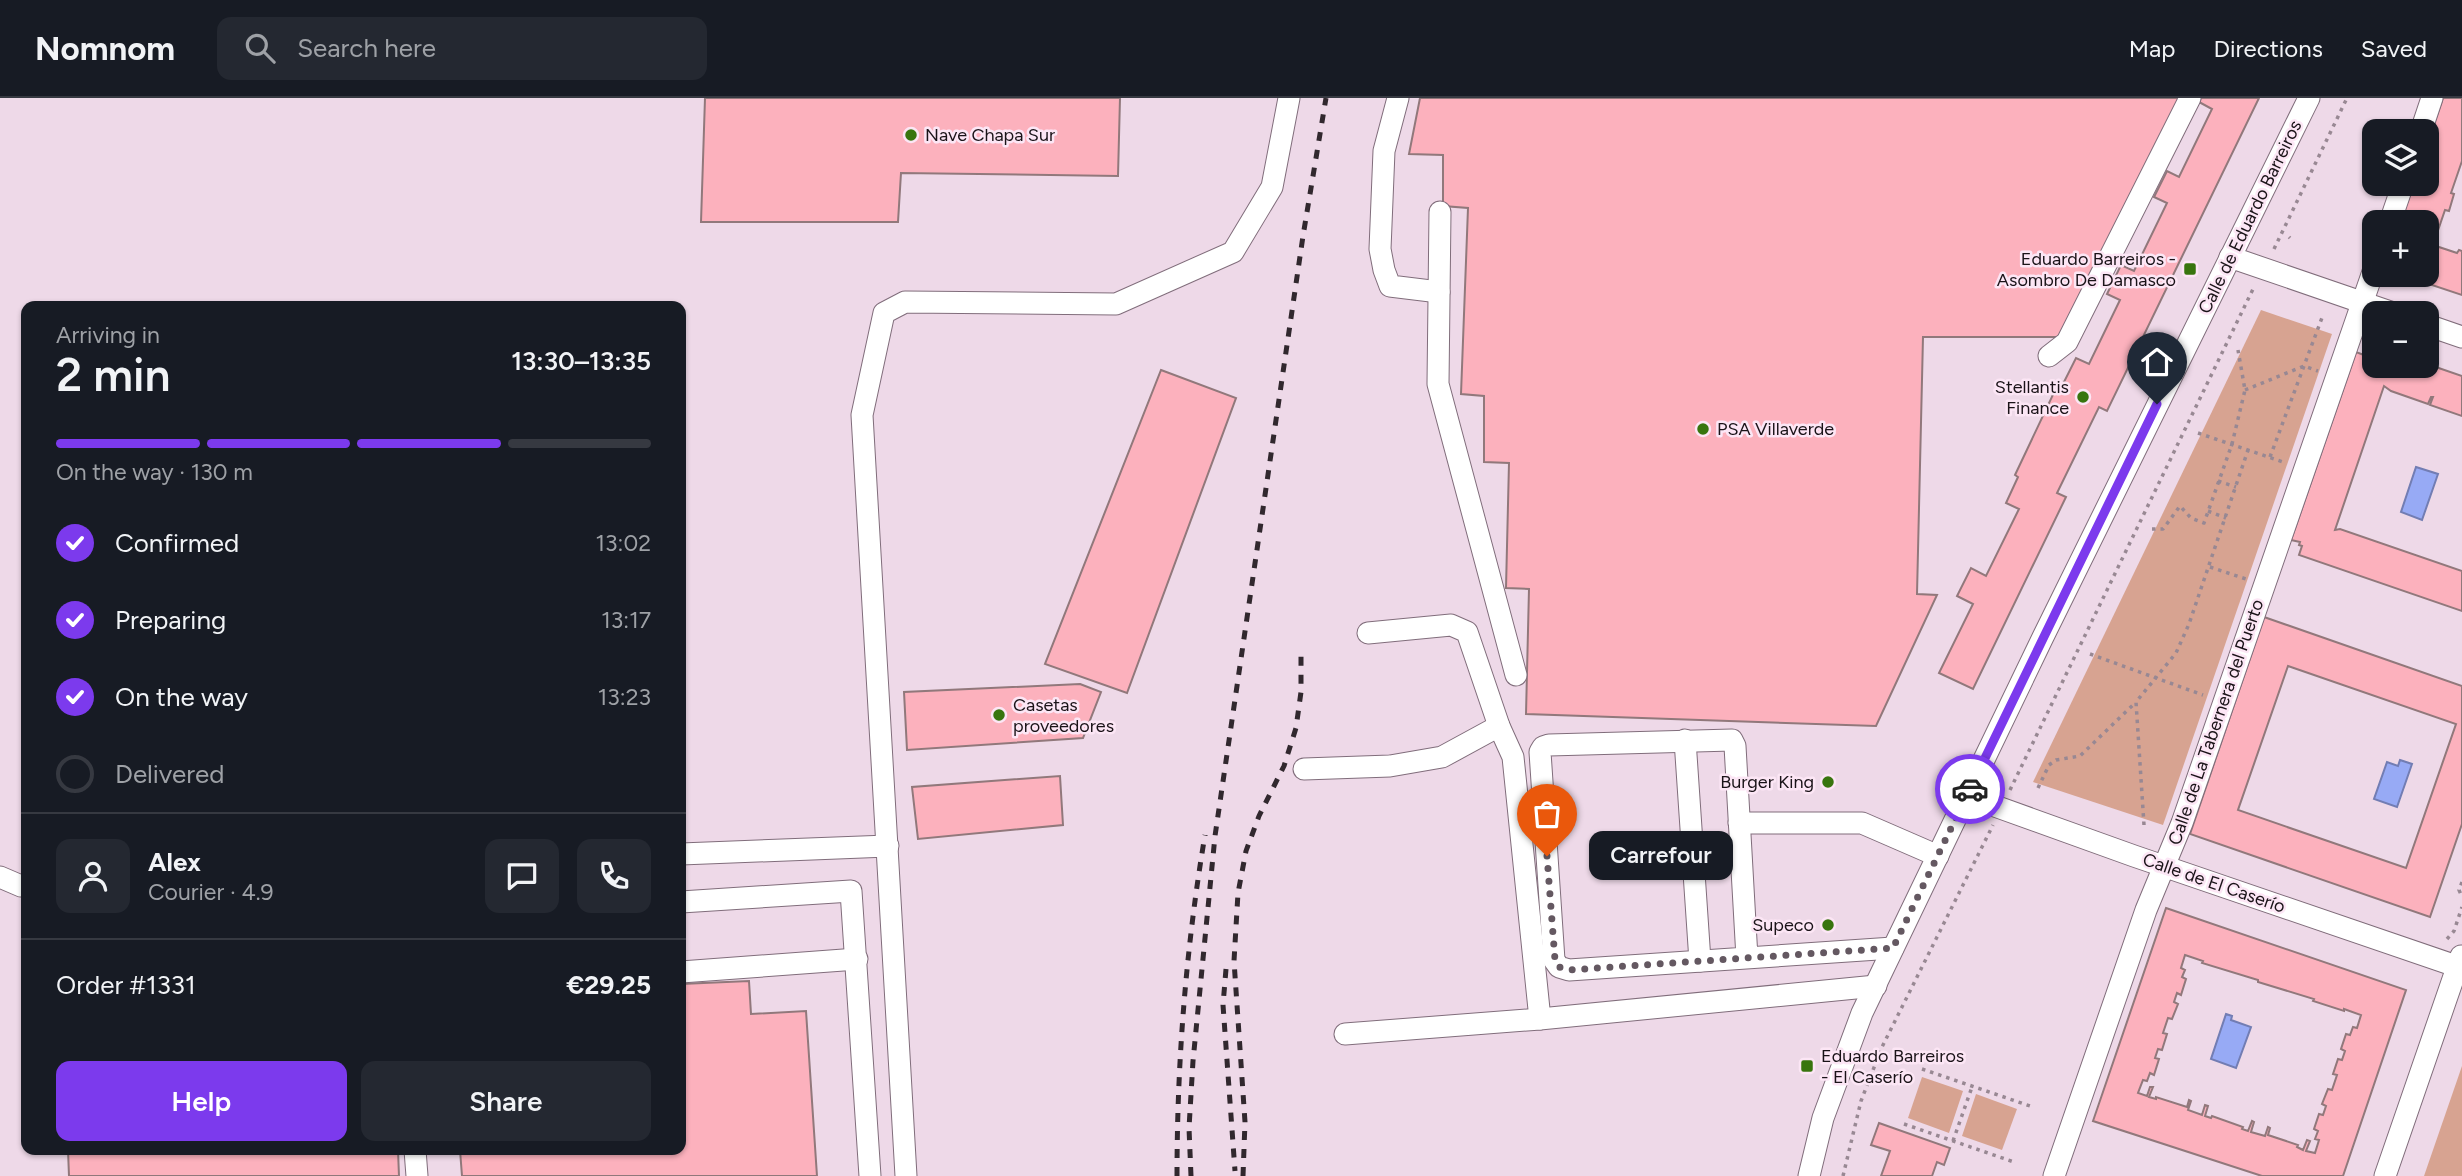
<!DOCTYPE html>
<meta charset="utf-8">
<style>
:root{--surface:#171b24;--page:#242831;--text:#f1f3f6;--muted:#9ea1a6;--line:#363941;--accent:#7c3aed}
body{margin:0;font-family:Figtree,sans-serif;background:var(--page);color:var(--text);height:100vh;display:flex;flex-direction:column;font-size:26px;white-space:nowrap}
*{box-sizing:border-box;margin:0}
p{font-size:23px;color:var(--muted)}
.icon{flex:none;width:38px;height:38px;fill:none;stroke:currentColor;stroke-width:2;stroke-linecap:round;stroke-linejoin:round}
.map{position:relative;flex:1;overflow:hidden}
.panel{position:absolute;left:21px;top:203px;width:665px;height:854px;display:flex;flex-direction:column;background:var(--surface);border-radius:14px;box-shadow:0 2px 5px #0004}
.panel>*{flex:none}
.controls{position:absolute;left:2362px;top:21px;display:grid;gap:14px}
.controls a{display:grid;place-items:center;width:77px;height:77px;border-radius:14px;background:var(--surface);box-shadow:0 2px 5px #0004;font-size:35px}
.pin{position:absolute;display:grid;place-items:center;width:60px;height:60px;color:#fff;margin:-72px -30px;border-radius:50% 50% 50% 0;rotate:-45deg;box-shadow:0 0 7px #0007}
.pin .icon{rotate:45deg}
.courier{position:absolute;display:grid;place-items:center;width:70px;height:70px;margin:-35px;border:5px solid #7c3aed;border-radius:50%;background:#fff;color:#222;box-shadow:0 2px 9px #0007}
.bubble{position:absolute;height:49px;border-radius:14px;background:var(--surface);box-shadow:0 2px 5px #0004;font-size:23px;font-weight:600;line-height:49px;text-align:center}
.head em{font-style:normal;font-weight:600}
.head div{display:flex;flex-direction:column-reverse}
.head{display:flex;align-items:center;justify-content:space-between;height:119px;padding:0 35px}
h1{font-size:46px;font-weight:600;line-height:52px}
.bar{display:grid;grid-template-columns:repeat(4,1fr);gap:10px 7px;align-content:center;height:84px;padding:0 35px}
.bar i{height:9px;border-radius:5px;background:var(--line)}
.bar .on{background:var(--accent)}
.bar p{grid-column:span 4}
.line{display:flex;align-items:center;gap:18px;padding:0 35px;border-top:2px solid var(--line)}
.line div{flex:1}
.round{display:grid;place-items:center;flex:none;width:74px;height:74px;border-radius:14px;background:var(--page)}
ol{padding:0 35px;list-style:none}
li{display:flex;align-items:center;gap:21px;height:77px}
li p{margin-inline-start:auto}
li .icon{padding:7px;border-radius:50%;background:var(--accent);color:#fff;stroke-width:4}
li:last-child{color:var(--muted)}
li i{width:38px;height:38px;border:4px solid var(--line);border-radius:50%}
.action{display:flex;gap:14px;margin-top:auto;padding:14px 35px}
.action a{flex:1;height:80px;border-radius:14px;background:var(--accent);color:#fff;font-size:28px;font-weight:600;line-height:80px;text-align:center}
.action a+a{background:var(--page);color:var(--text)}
header{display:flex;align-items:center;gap:42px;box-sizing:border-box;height:98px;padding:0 35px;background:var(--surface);border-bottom:2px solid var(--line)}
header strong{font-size:33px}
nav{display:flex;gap:38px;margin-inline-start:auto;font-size:24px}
.search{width:490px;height:63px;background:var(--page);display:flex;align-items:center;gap:18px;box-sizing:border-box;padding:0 24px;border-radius:14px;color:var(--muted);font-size:26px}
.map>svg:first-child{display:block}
.green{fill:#d7a391}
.water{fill:#97aaf5;stroke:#727db3;stroke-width:2}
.building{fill:#fcb1bd;stroke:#91787b;stroke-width:2;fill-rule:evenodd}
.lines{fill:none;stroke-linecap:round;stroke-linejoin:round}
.minor-casing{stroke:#806d7b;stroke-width:23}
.path{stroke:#988893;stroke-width:3.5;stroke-dasharray:3.5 5;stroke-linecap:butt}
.minor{stroke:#fff;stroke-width:21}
.rail{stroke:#31282e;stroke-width:5;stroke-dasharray:9 9;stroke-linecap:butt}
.done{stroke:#645861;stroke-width:7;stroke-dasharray:0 12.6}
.route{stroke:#7c3aed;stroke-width:9}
.poi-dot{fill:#38750e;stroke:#fce6f5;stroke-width:2.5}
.labels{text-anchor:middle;stroke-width:5;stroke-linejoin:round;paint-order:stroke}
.poi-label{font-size:18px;fill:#1a1318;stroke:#fce6f5;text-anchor:start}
.street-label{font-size:18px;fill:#1a1318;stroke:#fce6f5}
</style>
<header>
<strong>Nomnom</strong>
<div class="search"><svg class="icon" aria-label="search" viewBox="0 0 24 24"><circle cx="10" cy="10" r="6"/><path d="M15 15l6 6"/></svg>Search here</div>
<nav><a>Map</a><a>Directions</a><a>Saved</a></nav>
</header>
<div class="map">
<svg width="2462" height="1078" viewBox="0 0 2462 1078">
<rect width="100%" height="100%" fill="#eed9e8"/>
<g class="green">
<polygon points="2261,212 2332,236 2163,727 2033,684"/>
<polygon points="2462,968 2462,1078 2424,1078"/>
<polygon points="1922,979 1963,993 1949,1035 1908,1020"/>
<polygon points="1976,996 2017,1011 2002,1052 1962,1038"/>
</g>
<g class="water">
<polygon points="2416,369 2438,376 2422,422 2401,414"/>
<polygon points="2400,662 2412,666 2397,709 2374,701 2387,664 2398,668"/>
<polygon points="2226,916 2232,918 2231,922 2251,929 2236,970 2211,961"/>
</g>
<g class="building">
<polygon points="705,0 1120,0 1118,78 901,75 898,124 701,124"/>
<polygon points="1420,0 2179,0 2062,239 1923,239 1917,496 1937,497 1876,628 1526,616 1529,491 1506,490 1509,365 1484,364 1484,298 1461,296 1468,110 1443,108 1443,57 1409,56"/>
<polygon points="2201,0 2259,0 2107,313 2099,309 2057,395 2066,399 1973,591 1939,575 1973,506 1957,498 1971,470 1986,478 2019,411 2006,405 2018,379 2015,377 2058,286 2062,288 2076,260 2089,266 2120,202 2107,196 2121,167 2134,173 2167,105 2154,99 2167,73 2179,79 2212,11 2199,4"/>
<polygon points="2443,0 2462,0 2462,63 2451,95 2454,96 2449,113 2445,112 2433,147 2457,155 2459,152 2462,153 2462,197 2402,177 2427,177 2427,124 2400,124 2414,86 2427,86 2427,46"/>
<polygon points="2371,246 2375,248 2375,268 2427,268 2427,266 2462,278 2462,318 2430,307 2433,299 2431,299 2428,306 2391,293 2384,288 2335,432 2340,431 2462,473 2462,513 2299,457 2302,448 2299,447 2300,444 2291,442 2356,254 2364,257 2366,255 2368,255"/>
<polygon points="1161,272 1236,300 1127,595 1045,566"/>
<path d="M2264,519L2462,588V726L2430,819L2190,736ZM2288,568L2456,626L2406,770L2238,712Z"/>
<polygon points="1080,586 1101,594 1083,640 907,652 904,594"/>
<polygon points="1060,678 1063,727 918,741 912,689"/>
<path d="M2166,810L2406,892L2343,1078H2262L2093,1023ZM2185,857L2203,863L2202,865L2258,882V884L2314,901L2313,903L2344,913V911L2361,917L2357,930L2353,929L2350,937L2346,936L2341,951L2345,953L2342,962L2338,961L2333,976L2337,977L2332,992L2328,991L2322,1006L2326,1008L2323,1017L2319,1016L2314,1031L2318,1033L2315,1041L2319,1042L2315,1055L2306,1053L2310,1043L2307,1042L2303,1052L2297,1049L2298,1047L2268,1037L2270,1030L2268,1029L2265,1038L2251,1034L2254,1024L2252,1023L2248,1033L2242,1031L2243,1029L2212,1018L2211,1020L2205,1018L2208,1008L2205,1007L2202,1017L2188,1012L2191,1003L2189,1002L2187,1009L2156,999V1001L2149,999L2153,989H2150L2147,998L2138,995L2143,982L2147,983L2150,975L2154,977L2159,961L2155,960L2158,951L2162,952L2167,936L2163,935L2168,920L2172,921L2178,906L2174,904L2177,895L2181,897L2186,881L2182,879L2185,872L2181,870Z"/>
<polygon points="749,883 751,916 806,913 817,1078 462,1078 460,1052 681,1052 681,886"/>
<polygon points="1879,1025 1950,1050 1944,1067 1937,1064 1932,1078 1881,1078 1890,1053 1871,1047"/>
<polygon points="68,1052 398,1052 399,1078 69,1078"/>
</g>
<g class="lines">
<defs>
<g id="minor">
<polyline points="1398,0 1384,53 1380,151 1384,172 1390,188 1439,194"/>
<polyline points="2421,33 2432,0"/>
<polyline points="1440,114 1438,286 1516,577"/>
<polyline points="2390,124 2403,86"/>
<polyline points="2230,159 2393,215"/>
<polyline points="2427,227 2462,239"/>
<polyline points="2049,258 2067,244 2190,0"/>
<polyline points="1368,535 1451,527 1467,534 1499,628 1513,659 1540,921"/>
<polyline points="1685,642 1700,863"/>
<polyline points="1304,671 1390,668 1442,659 1499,628"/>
<polyline points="1967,698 2134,758 2462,870"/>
<polyline points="1739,725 1862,725 1938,758"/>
<polyline points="681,756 888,748"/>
<polyline points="0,779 21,788 26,787"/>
<polyline points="681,804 851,793 870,1078"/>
<polyline points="1747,860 1735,648 1732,642 1549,647 1543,649 1540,654 1554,862 1559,869 1569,872 1893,850"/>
<polyline points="681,874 857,861"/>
<polyline points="1345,936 1540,921 1876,888"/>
<polyline points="415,1052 417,1078"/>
<polyline points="906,1078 862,317 884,215 905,204 1116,206 1233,154 1272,89 1289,0"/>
<polyline points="1809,1078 1823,1020 1862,915 2043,539 2309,0"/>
<polyline points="2054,1078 2146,812 2182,725 2375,168"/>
<polyline points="2385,1078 2461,858"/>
</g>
</defs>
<use href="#minor" class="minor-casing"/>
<g class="path">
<polyline points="2289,139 2290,140"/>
<polyline points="2274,151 2347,0"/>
<polyline points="2245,292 2304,268 2318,273"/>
<polyline points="2198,335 2286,365"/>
<polyline points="2270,359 2323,217"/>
<polyline points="2218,383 2236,389"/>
<polyline points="2208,413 2226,420"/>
<polyline points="2152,431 2163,431 2180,408 2191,420 2204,425 2232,346 2245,292 2238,252"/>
<polyline points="2210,469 2246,481"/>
<polyline points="2090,556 2203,597"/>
<polyline points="2038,690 2049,667 2056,662 2080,658 2135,605"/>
<polyline points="2010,692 2254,189"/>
<polyline points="2144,727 2136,604 2176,555 2189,526 2248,352"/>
<polyline points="2462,784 2459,792 2462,799"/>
<polyline points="2447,841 2454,833 2462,809"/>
<polyline points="1922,971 2033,1009"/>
<polyline points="1904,1026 2014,1064"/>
<polyline points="1953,1043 1972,989"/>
<polyline points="1843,1078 1861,1003 1882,949 1993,727"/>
</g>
<use href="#minor" class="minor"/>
<g class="rail">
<polyline points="1226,871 1223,907 1235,1073"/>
<path d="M1177,1078C1177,964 1186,849 1205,737"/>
<polyline points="1191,1078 1189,1030 1193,963 1215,738 1303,138 1326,0"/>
<polyline points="1243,1078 1245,1024 1234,863 1238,795 1246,753 1259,718 1284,668 1296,630 1301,594 1301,554"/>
</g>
</g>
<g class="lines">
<polyline class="done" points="1547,758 1555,862 1559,869 1569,872 1893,850 1970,691"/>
<polyline class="route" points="1970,691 2157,306"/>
</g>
<g class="poi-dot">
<circle cx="911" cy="37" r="7"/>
<rect x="2183" y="164" width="14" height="14" rx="3.5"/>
<circle cx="2083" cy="299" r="7"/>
<circle cx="1703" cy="331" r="7"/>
<circle cx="999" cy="617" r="7"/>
<circle cx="1828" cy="684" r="7"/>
<circle cx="1828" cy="827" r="7"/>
<rect x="1800" y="961" width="14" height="14" rx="3.5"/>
</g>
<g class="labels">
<g class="poi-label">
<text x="925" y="43">Nave Chapa Sur</text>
<text x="2176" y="167" text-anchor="end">Eduardo Barreiros -<tspan x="2176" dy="21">Asombro De Damasco</tspan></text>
<text x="2069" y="295" text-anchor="end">Stellantis<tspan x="2069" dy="21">Finance</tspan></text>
<text x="1717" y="337">PSA Villaverde</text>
<text x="1013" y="613">Casetas<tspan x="1013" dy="21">proveedores</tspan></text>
<text x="1814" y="690" text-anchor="end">Burger King</text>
<text x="1814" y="833" text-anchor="end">Supeco</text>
<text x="1821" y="964">Eduardo Barreiros<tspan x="1821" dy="21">- El Caserío</tspan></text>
</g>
<g class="street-label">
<text transform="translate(2250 119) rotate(-64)" y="6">Calle de Eduardo Barreiros</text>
<text transform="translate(2216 624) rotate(-71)" y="6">Calle de La Tabernera del Puerto</text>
<text transform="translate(2214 785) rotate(19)" y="6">Calle de El Caserío</text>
</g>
</g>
</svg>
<div class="controls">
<a><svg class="icon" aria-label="layers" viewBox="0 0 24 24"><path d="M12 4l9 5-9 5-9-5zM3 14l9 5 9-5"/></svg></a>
<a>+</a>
<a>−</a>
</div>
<div class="pin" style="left:1547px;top:758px;background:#ea580c"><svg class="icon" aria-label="bag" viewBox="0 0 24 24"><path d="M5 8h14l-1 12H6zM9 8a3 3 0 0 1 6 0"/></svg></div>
<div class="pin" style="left:2157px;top:306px;background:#1f2937"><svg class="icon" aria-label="home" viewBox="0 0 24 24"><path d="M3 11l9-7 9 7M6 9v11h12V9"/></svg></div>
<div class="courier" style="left:1970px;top:691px"><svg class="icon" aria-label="car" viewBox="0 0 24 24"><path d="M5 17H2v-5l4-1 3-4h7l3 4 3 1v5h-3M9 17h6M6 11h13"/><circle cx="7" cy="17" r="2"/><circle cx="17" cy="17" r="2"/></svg></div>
<div class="bubble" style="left:1589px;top:733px;width:144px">Carrefour</div>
<section class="panel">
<div class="head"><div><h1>2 min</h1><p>Arriving in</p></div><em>13:30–13:35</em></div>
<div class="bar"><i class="on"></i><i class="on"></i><i class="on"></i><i></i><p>On the way · 130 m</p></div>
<ol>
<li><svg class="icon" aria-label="check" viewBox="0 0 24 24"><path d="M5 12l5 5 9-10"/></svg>Confirmed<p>13:02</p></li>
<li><svg class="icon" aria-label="check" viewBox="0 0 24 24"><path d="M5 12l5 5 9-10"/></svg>Preparing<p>13:17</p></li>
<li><svg class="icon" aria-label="check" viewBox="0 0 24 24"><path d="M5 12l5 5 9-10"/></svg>On the way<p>13:23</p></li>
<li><i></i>Delivered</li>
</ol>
<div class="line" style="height:126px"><a class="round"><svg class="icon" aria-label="person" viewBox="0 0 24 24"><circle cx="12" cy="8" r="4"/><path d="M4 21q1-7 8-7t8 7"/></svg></a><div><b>Alex</b><p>Courier · 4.9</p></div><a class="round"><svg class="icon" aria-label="chat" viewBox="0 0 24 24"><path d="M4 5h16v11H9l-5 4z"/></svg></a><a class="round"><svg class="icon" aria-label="phone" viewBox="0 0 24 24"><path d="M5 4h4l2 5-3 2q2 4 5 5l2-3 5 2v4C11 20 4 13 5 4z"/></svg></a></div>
<div class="line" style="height:91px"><div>Order #1331</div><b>€29.25</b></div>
<div class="action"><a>Help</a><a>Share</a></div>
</section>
</div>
